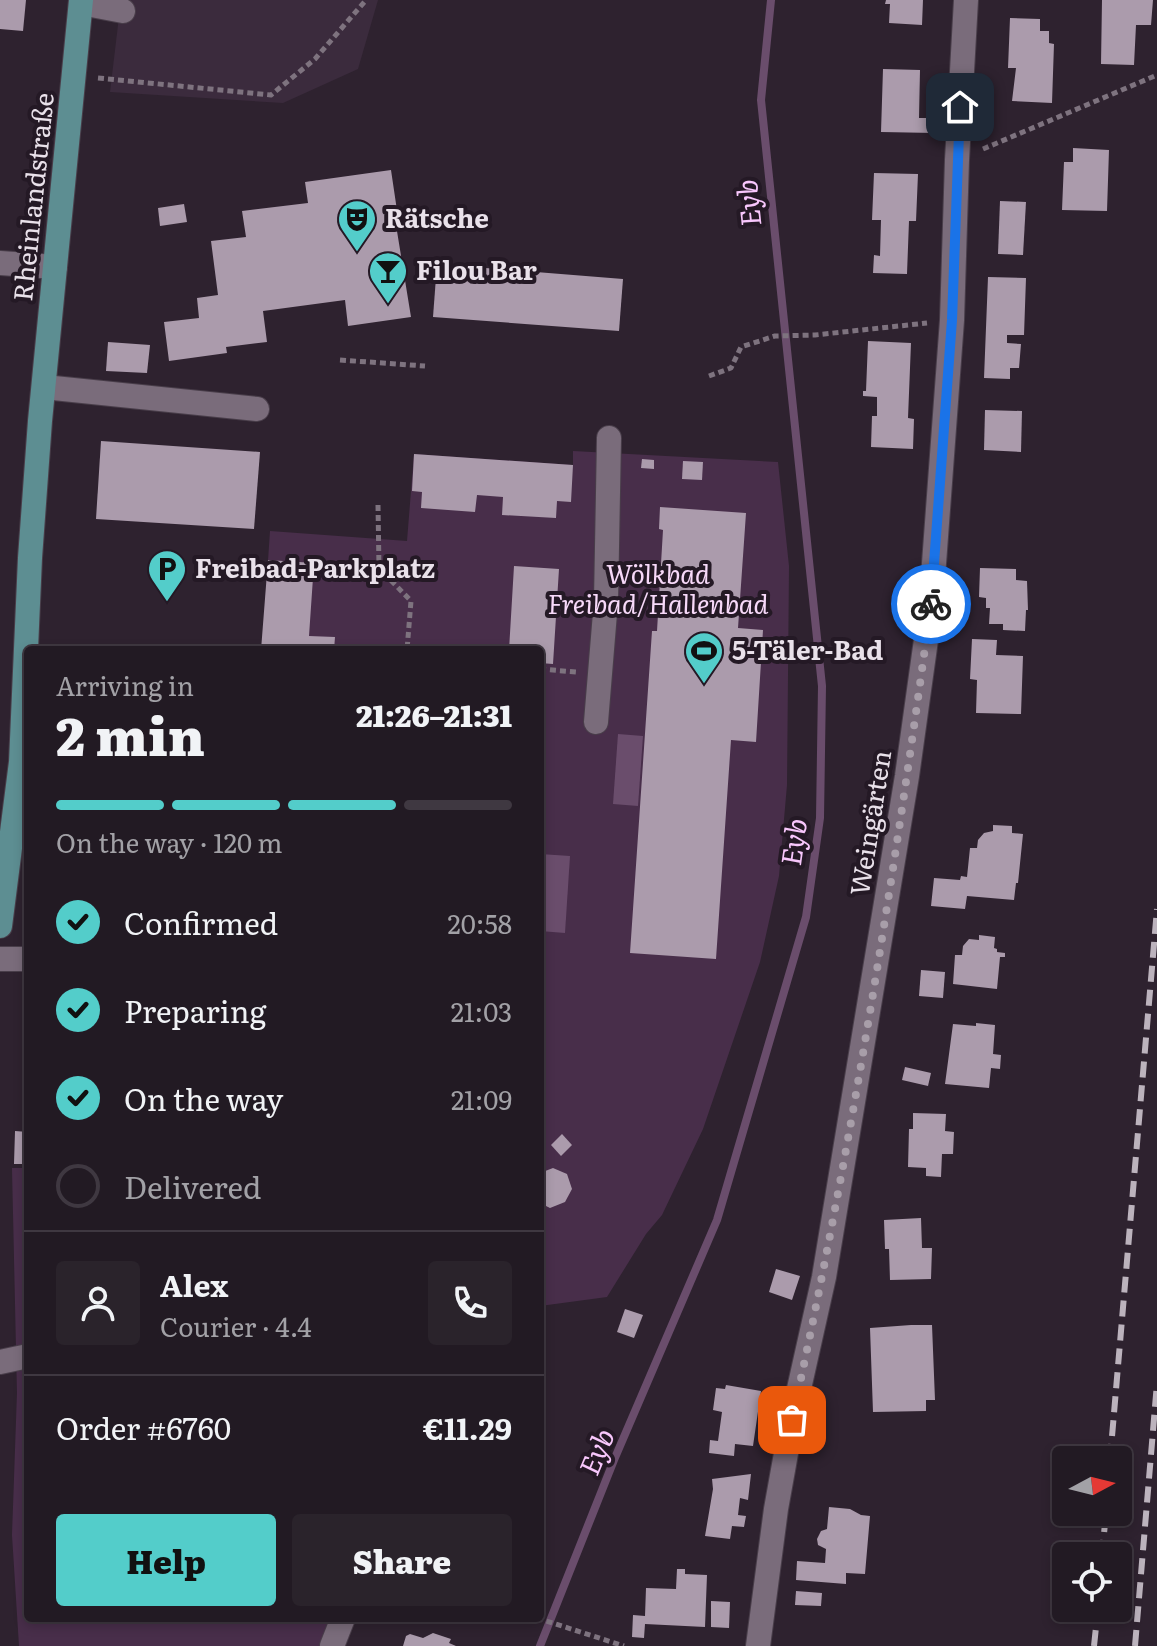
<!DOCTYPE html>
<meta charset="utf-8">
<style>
:root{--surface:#221a23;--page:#2a232b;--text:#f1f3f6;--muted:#a2a1a6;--line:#3f3841;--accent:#53cdca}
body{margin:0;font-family:Literata,serif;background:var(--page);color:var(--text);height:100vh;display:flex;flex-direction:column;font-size:30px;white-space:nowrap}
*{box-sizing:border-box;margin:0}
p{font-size:26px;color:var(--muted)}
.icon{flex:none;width:44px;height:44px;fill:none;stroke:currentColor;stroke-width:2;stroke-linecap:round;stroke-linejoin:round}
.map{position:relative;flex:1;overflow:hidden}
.sheet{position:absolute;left:24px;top:646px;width:520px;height:976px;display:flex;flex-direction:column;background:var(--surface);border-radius:8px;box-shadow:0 4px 12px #0003,0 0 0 2px var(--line)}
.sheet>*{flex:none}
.needle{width:52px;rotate:83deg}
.buttons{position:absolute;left:1052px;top:1446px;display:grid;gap:16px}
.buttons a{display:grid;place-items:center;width:80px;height:80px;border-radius:8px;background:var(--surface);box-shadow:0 4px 12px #0003,0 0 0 2px var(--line);font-size:40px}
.pin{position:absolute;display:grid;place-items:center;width:68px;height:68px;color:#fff;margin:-34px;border-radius:16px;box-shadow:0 4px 12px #0006}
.courier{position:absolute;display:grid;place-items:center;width:80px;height:80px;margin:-40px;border:6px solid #1a73e8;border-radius:50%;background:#fff;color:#222;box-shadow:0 2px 10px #0007}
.summary em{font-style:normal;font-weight:800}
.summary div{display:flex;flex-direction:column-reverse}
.summary{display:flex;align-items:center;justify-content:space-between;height:136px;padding:0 32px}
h1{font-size:52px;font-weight:800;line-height:60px}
.bar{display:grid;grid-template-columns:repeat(4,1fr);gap:12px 8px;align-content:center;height:96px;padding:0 32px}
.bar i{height:10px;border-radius:6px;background:var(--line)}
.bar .on{background:var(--accent)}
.bar p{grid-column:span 4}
.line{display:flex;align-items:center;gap:20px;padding:0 32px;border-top:2px solid var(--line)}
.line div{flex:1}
.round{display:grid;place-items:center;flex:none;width:84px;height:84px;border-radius:8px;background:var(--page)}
ol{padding:0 32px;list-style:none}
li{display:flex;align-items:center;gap:24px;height:88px}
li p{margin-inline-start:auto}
li .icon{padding:8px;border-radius:50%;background:var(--accent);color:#111;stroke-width:4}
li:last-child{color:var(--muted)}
li i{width:44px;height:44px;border:4px solid var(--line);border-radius:50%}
.cta{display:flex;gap:16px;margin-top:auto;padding:16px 32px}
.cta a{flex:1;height:92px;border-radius:8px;background:var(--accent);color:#111;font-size:32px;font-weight:800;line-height:92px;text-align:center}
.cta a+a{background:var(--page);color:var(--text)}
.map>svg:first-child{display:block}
.built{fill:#3b2b3d}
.green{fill:#482e4a}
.water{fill:#6a4d6c}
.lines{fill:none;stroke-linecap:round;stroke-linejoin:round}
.stream{stroke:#6a4d6c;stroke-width:8}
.building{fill:#ab9bac}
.minor-casing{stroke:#493e4a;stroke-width:26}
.major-casing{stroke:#493e4a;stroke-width:26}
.path{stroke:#7e737f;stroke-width:5;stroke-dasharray:6 4;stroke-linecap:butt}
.minor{stroke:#7a6c7b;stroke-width:24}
.major{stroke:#5d8e92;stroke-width:24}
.rail{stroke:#bcb3bd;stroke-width:6;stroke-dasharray:16 8;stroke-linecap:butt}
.done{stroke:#a89ea9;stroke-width:8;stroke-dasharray:0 14.4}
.route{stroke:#1a73e8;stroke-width:10}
.labels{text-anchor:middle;stroke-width:8;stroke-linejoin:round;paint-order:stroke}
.street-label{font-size:26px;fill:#e9e1ea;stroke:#241925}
.poi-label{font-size:26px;font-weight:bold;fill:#e9e1ea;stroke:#241925;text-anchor:start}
.park-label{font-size:26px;font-style:italic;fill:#f7d9f9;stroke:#241925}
.water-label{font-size:28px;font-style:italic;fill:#f8c7fc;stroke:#241925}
</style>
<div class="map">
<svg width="1157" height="1646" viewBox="0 0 1157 1646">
<rect width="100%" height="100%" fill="#2e222f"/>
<polygon class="built" points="121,0 378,0 358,69 283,103 110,92"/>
<g class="green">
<polygon points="573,451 778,462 789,566 787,785 779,876 760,962 703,1129 662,1215 646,1234 607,1297 540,1306 540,650 262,650 270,531 407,541 414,454 573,465"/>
<polygon points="12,1168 28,1168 28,1618 331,1618 320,1646 19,1646 12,1535 17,1393"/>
</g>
<g class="water">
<polygon points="618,734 643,736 638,806 613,804"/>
<polygon points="540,854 570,856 565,933 540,931"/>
</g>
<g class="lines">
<polyline class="stream" points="540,1646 614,1460 717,1220 806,917 820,818 822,686 761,100 771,0"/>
</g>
<g class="building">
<polygon points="0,0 26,0 23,31 0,29"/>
<polygon points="886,0 923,0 922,25 889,23 890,4 885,4"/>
<polygon points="1102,0 1153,0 1151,25 1136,25 1134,65 1101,64"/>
<polygon points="1010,18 1040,19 1040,31 1049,31 1049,43 1054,44 1052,103 1012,101 1016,68 1008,68"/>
<polygon points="883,69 920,70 919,118 935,118 935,133 881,132"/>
<polygon points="1073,148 1109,150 1107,211 1062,210 1064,162 1073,162"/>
<polygon points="391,170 399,224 396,225 411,317 348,326 345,300 263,311 267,342 226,347 227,353 169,361 164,322 199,318 197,298 218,295 211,241 246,237 242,211 308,203 305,182"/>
<polygon points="874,173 918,174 916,221 909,221 907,274 873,273 874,255 880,256 881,220 872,220"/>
<polygon points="1000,201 1026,202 1023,255 998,254"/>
<polygon points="184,204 187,222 160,226 158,208"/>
<polygon points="437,264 623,279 619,331 433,317"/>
<polygon points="988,277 1026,278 1024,335 1007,335 1007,343 1021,344 1019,368 1010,368 1010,379 984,378"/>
<polygon points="868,341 911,343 908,418 914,419 913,449 871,447 872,416 877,416 877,397 863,396 863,391 866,391"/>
<polygon points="108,342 150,345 147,373 106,371"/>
<polygon points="985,410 1022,411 1021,452 984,450"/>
<polygon points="101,441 260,452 254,529 96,519"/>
<polygon points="414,454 573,465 571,502 557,501 556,518 502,515 503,497 477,495 475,512 421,508 422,492 412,491"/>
<polygon points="642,459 654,460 654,469 641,468"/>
<polygon points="683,461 703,462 702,480 682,479"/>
<polygon points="660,507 746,513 738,628 763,630 756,742 731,740 716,959 630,953 652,631 657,631 663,530 659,529"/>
<polygon points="268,560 314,563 309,636 335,637 334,650 261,650"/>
<polygon points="514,566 559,569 553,664 540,663 540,650 509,650"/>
<polygon points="980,568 1016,569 1016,580 1027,581 1028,610 1026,610 1025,631 1003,630 1003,624 989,624 990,608 986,608 986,598 979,597"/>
<polygon points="972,639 997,640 996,655 1023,656 1021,714 976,713 977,680 970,679"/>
<polygon points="993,825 1012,826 1012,833 1023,834 1018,883 1016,883 1014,900 967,896 965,909 931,906 934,878 960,880 961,876 967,877 970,848 977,848 978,840 984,833 993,831"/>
<polygon points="979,935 995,937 994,948 997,949 997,952 1005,953 1005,957 1000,957 997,989 953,984 955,955 962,955 963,946 969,939 979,940"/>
<polygon points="921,970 945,972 943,998 919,996"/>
<polygon points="976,1023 995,1025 993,1054 1001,1055 1000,1069 991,1068 989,1088 945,1084 953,1024 976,1026"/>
<polygon points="905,1067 931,1073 928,1086 902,1080"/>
<polygon points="913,1113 946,1114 945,1131 954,1132 953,1154 942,1154 941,1177 926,1176 926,1168 908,1167 909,1129 913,1129"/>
<polygon points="15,1131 28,1132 28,1164 14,1164"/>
<polygon points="562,1134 572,1145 561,1156 551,1145"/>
<polygon points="553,1168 567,1174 572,1189 565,1202 550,1208 540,1203 540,1173"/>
<polygon points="921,1218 922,1248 932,1248 931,1279 890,1280 889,1249 885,1249 884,1220"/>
<polygon points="776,1269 800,1276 792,1300 769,1292"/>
<polygon points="625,1309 643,1315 634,1338 617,1332"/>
<polygon points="911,1325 932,1325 935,1400 926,1400 926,1411 873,1412 870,1328"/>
<polygon points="726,1385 761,1391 753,1446 735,1444 734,1456 709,1453 710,1440 718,1441 722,1412 713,1410 716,1388 725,1389"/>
<polygon points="751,1474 748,1500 740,1498 738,1515 746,1516 744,1527 732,1526 730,1539 705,1536 713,1489 712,1479"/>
<polygon points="829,1507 850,1509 861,1515 870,1516 865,1574 846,1573 846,1584 796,1580 797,1561 825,1563 826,1549 818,1545 817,1539 821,1531 827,1529"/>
<polygon points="677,1569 685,1569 685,1574 707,1575 705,1627 645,1624 644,1638 632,1637 633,1615 645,1616 646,1588 676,1589"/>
<polygon points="796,1591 822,1593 821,1606 795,1605"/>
<polygon points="711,1601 730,1602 729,1628 711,1627"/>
<polygon points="433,1633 451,1639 449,1643 456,1646 403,1646 406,1636 410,1634 423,1638"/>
</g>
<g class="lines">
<defs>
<g id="minor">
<polyline points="81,3 123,11"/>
<polyline points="0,263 55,267"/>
<polyline points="44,387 257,409"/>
<polyline points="596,722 606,601 609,438"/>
<polyline points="0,959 28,959"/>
<polyline points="0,1362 28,1356"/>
<polyline points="332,1646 343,1618"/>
<polyline points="758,1646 776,1509 792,1420 824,1277 907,776 931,604 952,320 957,160 966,0"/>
</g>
<polyline id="major" points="0,926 21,762 30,558 40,421 81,0"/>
</defs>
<use href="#minor" class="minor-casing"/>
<use href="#major" class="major-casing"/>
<g class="path">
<polyline points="98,78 271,95 315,59 366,0"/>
<polyline points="983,149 1157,75"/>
<polyline points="340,360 425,366"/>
<polyline points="709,376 731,368 741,347 775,336 815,335 927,323"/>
<polyline points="378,505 379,568 411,601 407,650"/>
<polyline points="631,602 649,603"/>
<polyline points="540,669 576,672"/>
<polyline points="537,1618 624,1646"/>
</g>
<use href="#minor" class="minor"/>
<use href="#major" class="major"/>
<g class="rail">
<polyline points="1110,1460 1157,909"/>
<polyline points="1102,1556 1106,1512"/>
<polyline points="1094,1646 1098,1608"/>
<polyline points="1135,1646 1157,1383"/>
</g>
</g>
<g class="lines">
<path class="done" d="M792,1420C851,1151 894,877 931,604"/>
<polyline class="route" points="931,604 952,320 960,107"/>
</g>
<defs>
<symbol id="theatre-pin" viewBox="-11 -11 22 30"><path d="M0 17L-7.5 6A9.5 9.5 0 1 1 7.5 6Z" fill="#53cdca" stroke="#241925"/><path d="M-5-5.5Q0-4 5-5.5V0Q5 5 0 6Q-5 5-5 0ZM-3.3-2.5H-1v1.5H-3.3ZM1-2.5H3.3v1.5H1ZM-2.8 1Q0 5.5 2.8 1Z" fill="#111"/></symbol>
<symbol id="bar-pin" viewBox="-11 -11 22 30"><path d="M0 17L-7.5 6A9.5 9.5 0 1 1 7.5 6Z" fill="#53cdca" stroke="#241925"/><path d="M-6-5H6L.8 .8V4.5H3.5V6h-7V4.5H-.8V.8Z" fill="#111"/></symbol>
<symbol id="parking-pin" viewBox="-11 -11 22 30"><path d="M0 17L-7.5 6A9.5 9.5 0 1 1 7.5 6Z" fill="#53cdca" stroke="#241925"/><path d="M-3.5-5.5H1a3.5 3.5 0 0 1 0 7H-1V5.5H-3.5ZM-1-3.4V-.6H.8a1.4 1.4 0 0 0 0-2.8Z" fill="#111"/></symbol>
<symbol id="stadium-pin" viewBox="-11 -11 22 30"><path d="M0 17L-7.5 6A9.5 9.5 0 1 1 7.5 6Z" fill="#53cdca" stroke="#241925"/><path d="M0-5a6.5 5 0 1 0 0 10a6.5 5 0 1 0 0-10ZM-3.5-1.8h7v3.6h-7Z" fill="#111"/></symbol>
</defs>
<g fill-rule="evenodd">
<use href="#theatre-pin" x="335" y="197" width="44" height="60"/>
<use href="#bar-pin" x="366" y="249" width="44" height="60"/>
<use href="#parking-pin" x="145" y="547" width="44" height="60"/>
<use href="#stadium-pin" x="682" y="629" width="44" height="60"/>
</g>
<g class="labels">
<g class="street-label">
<text transform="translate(34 197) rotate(-84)" y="9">Rheinlandstraße</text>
<text transform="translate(871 823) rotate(-81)" y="9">Weingärten</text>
</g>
<g class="poi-label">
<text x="385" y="228">Rätsche</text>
<text x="416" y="280">Filou Bar</text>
<text x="195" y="578">Freibad-Parkplatz</text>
<text x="732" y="660">5-Täler-Bad</text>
</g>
<g class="park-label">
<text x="658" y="584">Wölkbad<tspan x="658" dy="30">Freibad/Hallenbad</tspan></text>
</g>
<g class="water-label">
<text transform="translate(749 203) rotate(-96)" y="10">Eyb</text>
<text transform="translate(794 842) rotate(-82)" y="10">Eyb</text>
<text transform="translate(597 1452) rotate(-67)" y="10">Eyb</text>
</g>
</g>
</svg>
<div class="buttons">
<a><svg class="needle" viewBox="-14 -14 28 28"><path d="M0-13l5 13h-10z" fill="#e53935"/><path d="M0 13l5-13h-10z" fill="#a2a1a6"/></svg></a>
<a><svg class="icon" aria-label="locate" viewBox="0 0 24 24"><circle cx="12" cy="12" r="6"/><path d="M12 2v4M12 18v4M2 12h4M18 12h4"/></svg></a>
</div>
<div class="pin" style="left:792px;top:1420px;background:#ea580c"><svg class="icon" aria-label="bag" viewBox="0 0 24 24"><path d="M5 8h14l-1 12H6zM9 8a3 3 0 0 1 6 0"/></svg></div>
<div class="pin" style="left:960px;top:107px;background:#1f2937"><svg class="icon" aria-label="home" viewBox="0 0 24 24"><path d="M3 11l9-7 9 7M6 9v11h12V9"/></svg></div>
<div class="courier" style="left:931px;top:604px"><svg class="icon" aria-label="bike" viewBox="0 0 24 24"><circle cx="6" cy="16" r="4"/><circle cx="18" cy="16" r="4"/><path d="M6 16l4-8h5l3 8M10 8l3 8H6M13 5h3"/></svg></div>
<section class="sheet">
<div class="summary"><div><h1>2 min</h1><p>Arriving in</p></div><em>21:26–21:31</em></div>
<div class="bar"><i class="on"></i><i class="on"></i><i class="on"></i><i></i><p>On the way · 120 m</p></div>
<ol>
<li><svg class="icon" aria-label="check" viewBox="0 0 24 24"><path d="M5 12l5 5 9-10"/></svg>Confirmed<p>20:58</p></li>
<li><svg class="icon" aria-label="check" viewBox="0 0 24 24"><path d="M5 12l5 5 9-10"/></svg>Preparing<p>21:03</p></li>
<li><svg class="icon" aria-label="check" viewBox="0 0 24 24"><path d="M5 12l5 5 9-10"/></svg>On the way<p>21:09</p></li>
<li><i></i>Delivered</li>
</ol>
<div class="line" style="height:144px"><a class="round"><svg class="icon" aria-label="person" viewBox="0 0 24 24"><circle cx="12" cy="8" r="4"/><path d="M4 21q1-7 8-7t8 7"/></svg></a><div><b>Alex</b><p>Courier · 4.4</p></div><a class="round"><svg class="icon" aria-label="phone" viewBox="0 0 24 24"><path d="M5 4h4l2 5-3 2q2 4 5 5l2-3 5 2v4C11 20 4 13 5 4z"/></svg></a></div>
<div class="line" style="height:104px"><div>Order #6760</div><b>€11.29</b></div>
<div class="cta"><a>Help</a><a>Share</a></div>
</section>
</div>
